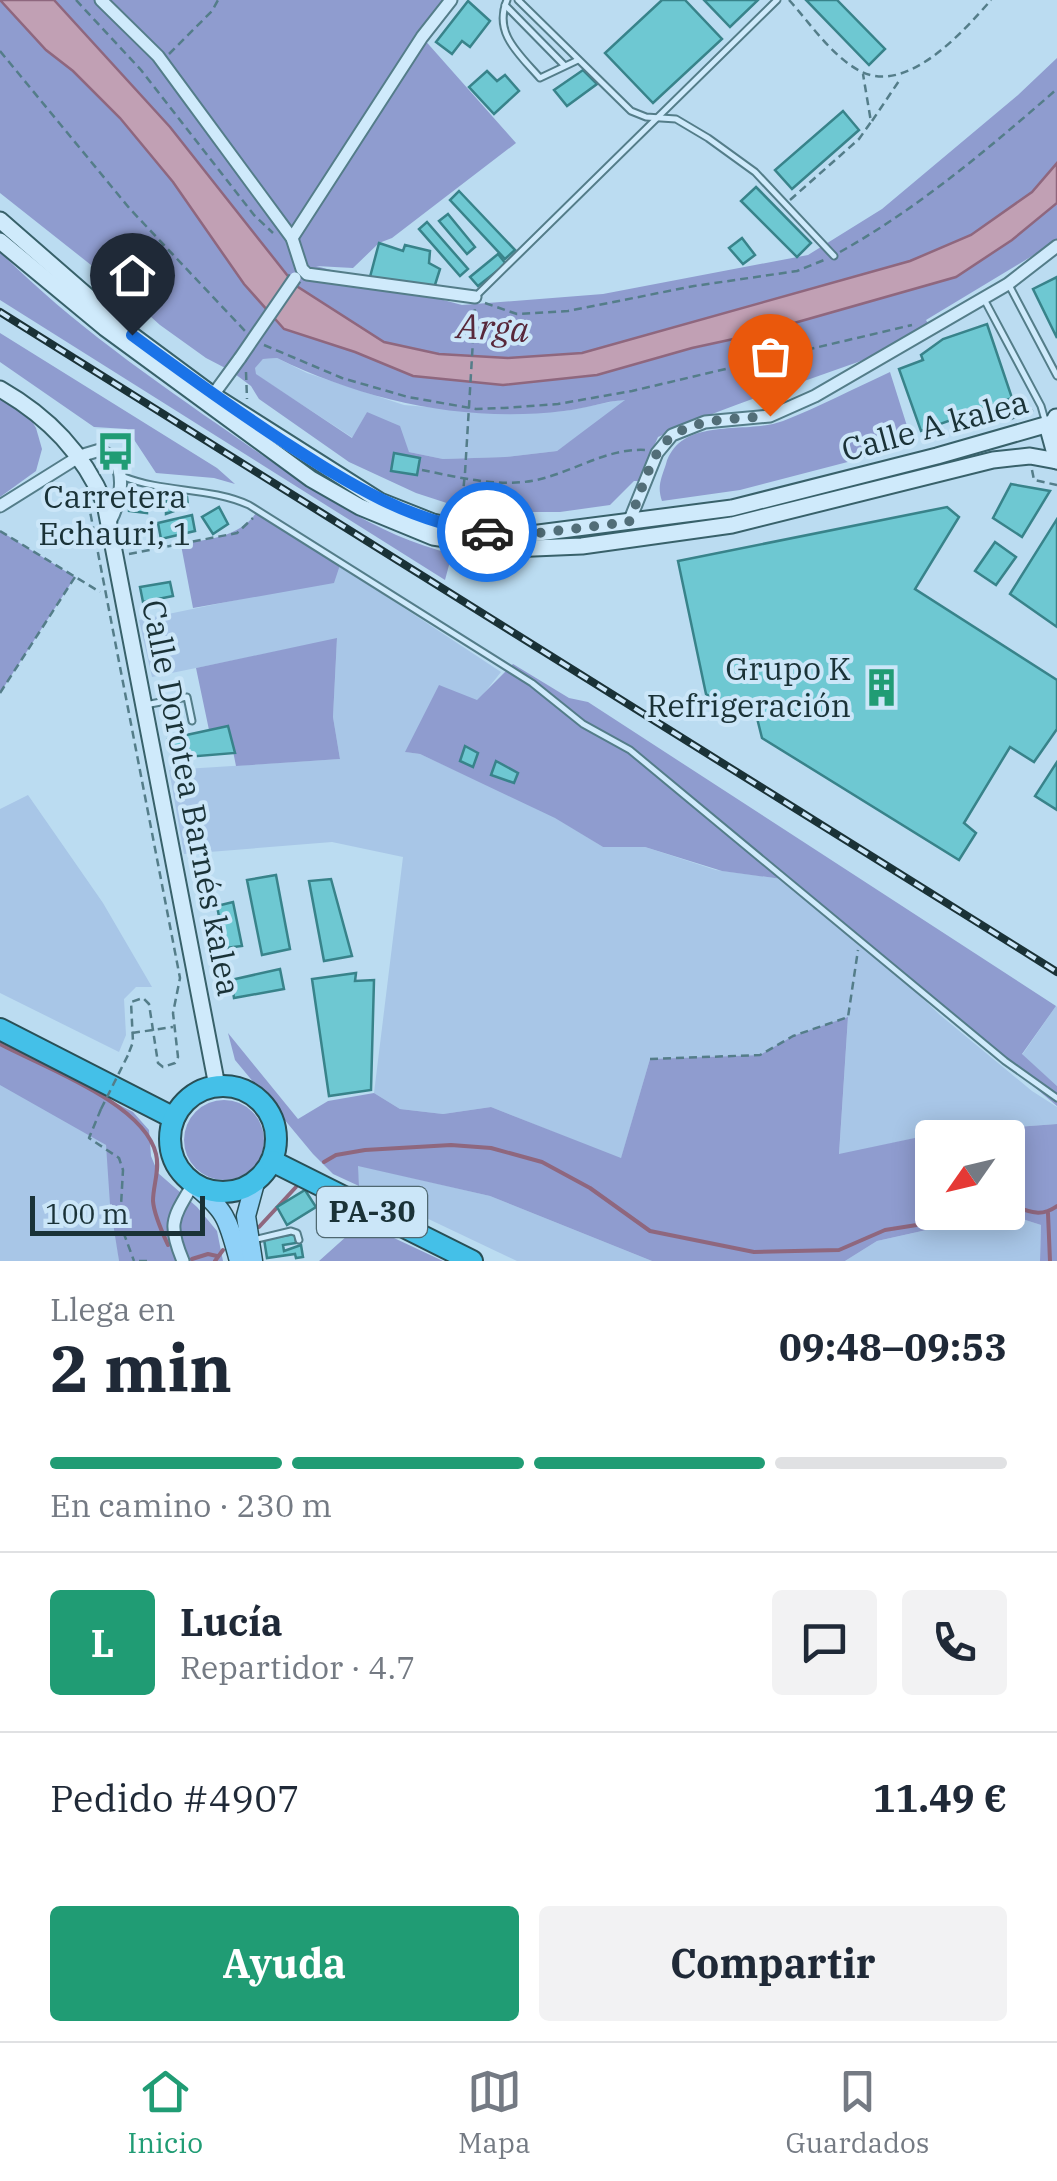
<!DOCTYPE html>
<html lang="es">
<meta charset="utf-8">
<style>
:root{--surface:#fff;--page:#f2f2f3;--text:#1f2937;--muted:#747a83;--line:#e0e1e3;--accent:#209c74}
body{margin:0;font-family:"IBM Plex Serif",serif;background:var(--page);color:var(--text);height:100vh;display:flex;flex-direction:column;font-size:38px;white-space:nowrap}
*{box-sizing:border-box;margin:0}
p{font-size:32px;color:var(--muted)}
.icon{flex:none;width:55px;height:55px;fill:none;stroke:currentColor;stroke-width:2;stroke-linecap:round;stroke-linejoin:round}
.map{position:relative;height:1261px;overflow:hidden}
.panel{display:flex;flex-direction:column;background:var(--surface);flex:1}
.panel>*{flex:none}
.needle{width:65px;rotate:236deg}
.controls{position:absolute;left:915px;top:1120px;display:grid;gap:20px}
.controls a{display:grid;place-items:center;width:110px;height:110px;border-radius:10px;background:var(--surface);box-shadow:0 5px 25px #0003;font-size:50px}
.scale{position:absolute;left:30px;bottom:25px;width:175px;box-sizing:border-box;padding-left:10px;border:5px solid #1a3237;border-top:0;font-size:28px;line-height:35px;white-space:nowrap;color:#1a3237;-webkit-text-stroke:8px #cbe6f8;paint-order:stroke}
.pin{position:absolute;display:grid;place-items:center;width:85px;height:85px;color:#fff;margin:-102px -42px;border-radius:50% 50% 50% 0;rotate:-45deg;box-shadow:0 0 10px #0007}
.pin .icon{rotate:45deg}
.courier{position:absolute;display:grid;place-items:center;width:100px;height:100px;margin:-50px;border:8px solid #1a73e8;border-radius:50%;background:#fff;color:#222;box-shadow:0 2px 12px #0007}
.overview em{font-style:normal;font-weight:700}
.overview div{display:flex;flex-direction:column-reverse}
.overview{display:flex;align-items:center;justify-content:space-between;height:170px;padding:0 50px}
h1{font-size:65px;font-weight:700;line-height:75px}
.bar{display:grid;grid-template-columns:repeat(4,1fr);gap:15px 10px;align-content:center;height:120px;padding:0 50px}
.bar i{height:12px;border-radius:8px;background:var(--line)}
.bar .current{background:var(--accent)}
.bar p{grid-column:span 4}
.line{display:flex;align-items:center;gap:25px;padding:0 50px;border-top:2px solid var(--line)}
.line div{flex:1}
.round{display:grid;place-items:center;flex:none;width:105px;height:105px;border-radius:10px;background:var(--page)}
.button{display:flex;gap:20px;margin-top:auto;padding:20px 50px}
.button a{flex:1;height:115px;border-radius:10px;background:var(--accent);color:#fff;font-size:40px;font-weight:700;line-height:115px;text-align:center}
.button a+a{background:var(--page);color:var(--text)}
.tab-bar{display:flex;justify-content:space-around;align-items:center;height:140px;border-top:2px solid var(--line);background:var(--surface);font-size:28px;color:var(--muted)}
.tab-bar a{display:grid;justify-items:center;gap:5px}
.tab-bar .current{color:var(--accent)}
.map>svg:first-child{display:block}
.farmland{fill:#a8c6e7}
.green{fill:#8f9ccf;fill-rule:evenodd}
.water{fill:#c1a0b4;stroke:#8f677e;stroke-width:2.5}
.lines{fill:none;stroke-linecap:round;stroke-linejoin:round}
.stream{stroke:#8f677e;stroke-width:4}
.building{fill:#6ec8d2;stroke:#38838a;stroke-width:2.5}
.lane-casing{stroke:#547d89;stroke-width:9}
.street-casing{stroke:#547d89;stroke-width:15}
.secondary-casing{stroke:#38616a;stroke-width:19}
.primary-casing{stroke:#294f56;stroke-width:21}
.highway-casing{stroke:#294f56;stroke-width:24}
.path{stroke:#547d89;stroke-width:2.5;stroke-dasharray:8 5;stroke-linecap:butt}
.lane{stroke:#cfeafb;stroke-width:5}
.street{stroke:#cfeafb;stroke-width:11}
.secondary{stroke:#cfeafb;stroke-width:15}
.primary{stroke:#8fd1f8;stroke-width:18}
.highway{stroke:#44c0e8;stroke-width:20}
.rail-casing{stroke:#1a3237;stroke-width:8}
.rail{stroke:#cbe6f8;stroke-width:4;stroke-dasharray:11;stroke-linecap:butt}
.street-bridge-casing{stroke:#547d89;stroke-width:15;stroke-linecap:butt}
.path-bridge{stroke:#547d89;stroke-width:2.5;stroke-dasharray:8 5;stroke-linecap:butt}
.street-bridge{stroke:#cfeafb;stroke-width:11}
.done{stroke:#526e78;stroke-width:10;stroke-dasharray:0 18}
.route{stroke:#1a73e8;stroke-width:12}
.labels{text-anchor:middle;stroke-width:8;stroke-linejoin:round;paint-order:stroke}
.shield{fill:#cbe6f8;stroke:#4f6871;stroke-width:2.5}
.shield-label{font-size:30px;font-weight:bold;fill:#1a3237}
.street-label{font-size:32px;fill:#1a3237;stroke:#cbe6f8}
.poi-label{font-size:32px;fill:#1a3237;stroke:#cbe6f8}
.water-label{font-size:35px;font-style:italic;fill:#58283a;stroke:#cbe6f8}
</style>
<div class="map">
<svg width="1057" height="1261" viewBox="0 0 1057 1261">
<rect width="100%" height="100%" fill="#bbdcf1"/>
<g class="farmland">
<polygon points="277,358 307,373 404,405 509,414 565,411 625,399 624,403 557,451 505,457 443,459 409,452 367,412 353,438 255,374 254,368 263,359"/>
<polygon points="339,565 501,672 478,701 406,752 420,754 548,813 603,847 645,847 716,870 789,880 860,939 940,1015 1032,1091 1057,1107 1057,1124 943,1132 839,1155 848,1018 793,1036 760,1055 650,1059 621,1159 491,1107 443,1114 400,1109 374,1093 403,857 332,842 184,854 169,770 340,759 333,717 337,639 152,677 139,620 241,599"/>
<polygon points="28,795 103,903 152,987 136,987 124,999 126,1035 119,1052 0,993 0,809"/>
<polygon points="1056,1006 1057,1007 1057,1086 1022,1055"/>
<polygon points="0,1071 106,1145 119,1261 0,1261"/>
<polygon points="357,1165 490,1196 652,1261 517,1261 359,1186"/>
<polygon points="1004,1213 1041,1225 1040,1261 845,1261 877,1241"/>
</g>
<g class="green">
<polygon points="54,0 451,0 422,37 516,143 392,238 379,243 353,268 316,266 462,305 603,294 808,255 882,209 1018,95 1057,58 1057,163 1032,192 971,235 910,261 582,353 508,358 439,354 384,342 295,285 170,127"/>
<path d="M0,1L46,50L73,71L120,118L173,182L355,352L413,376L692,348L752,335L956,277L1012,240L1057,203V241L926,320L931,329C894,351 851,364 810,379C759,396 708,414 658,437L639,481H634L610,505L560,512H492L462,508L416,493L349,462L259,399L251,386L231,371L206,358L160,325L110,280L0,193ZM277,358C365,401 465,423 564,411C584,409 605,401 625,400L557,451L505,457L443,459L409,452L400,426L367,412L352,438L256,374L255,368L263,359Z"/>
<path d="M0,252C70,322 152,379 233,435C301,482 371,534 452,554L445,580L0,300Z"/>
<polygon points="0,333 217,468 235,484 214,478 156,473 127,429 94,427 0,362"/>
<path d="M890,372L913,445L740,490L662,501C657,487 661,479 666,464C681,415 746,435 783,421C819,407 855,388 890,372Z"/>
<polygon points="0,389 21,403 36,428 42,449 36,471 0,497"/>
<path d="M258,510L341,562L334,583L193,608L181,545C210,538 241,538 258,510Z"/>
<polygon points="0,531 75,577 0,693"/>
<polygon points="337,638 333,717 340,759 236,766 228,726 209,730 196,668"/>
<polygon points="513,664 569,698 588,702 1056,1006 1022,1054 1057,1086 1057,1106 789,880 722,871 645,847 603,847 555,818 420,754 405,752 439,685 477,700"/>
<path d="M848,1017L839,1154L943,1132L1057,1124V1261H1040L1041,1225L1003,1213L877,1241L845,1261H652L490,1196L358,1166L359,1186L333,1174L313,1154L235,1060L228,1033L298,1119L328,1101L374,1093L400,1109L443,1114L491,1107L621,1158L650,1059L760,1055L793,1036ZM932,1138H1008V1212H932Z"/>
<polygon points="0,1044 133,1112 149,1130 151,1156 158,1173 197,1207 217,1231 223,1261 119,1261 110,1204 106,1145 0,1085"/>
<circle cx="224" cy="1140" r="40"/>
<polygon points="347,1219 362,1223 443,1261 319,1261 348,1235"/>
</g>
<polygon class="water" points="0,0 54,0 170,127 295,285 384,342 439,354 508,358 582,353 910,261 971,235 1032,192 1057,163 1057,203 1012,240 956,277 752,335 692,348 597,375 503,385 413,376 355,352 284,329 244,284 173,182 120,118 73,71 46,50"/>
<g class="lines">
<g class="stream">
<path d="M0,1044C43,1067 144,1103 156,1154C160,1170 153,1185 153,1201C154,1215 162,1232 168,1245"/>
<polyline points="324,1162 336,1155 365,1150 451,1145 491,1148 542,1162 590,1188 650,1231 754,1252 839,1250 885,1230 942,1221 968,1212"/>
<path d="M1008,1204C1026,1210 1039,1219 1057,1206"/>
<polyline points="1048,1213 1050,1261"/>
<polyline points="259,1227 296,1187"/>
<polyline points="192,1259 208,1254 217,1256"/>
<polyline points="215,1261 223,1250"/>
</g>
</g>
<g class="building">
<polygon points="662,0 685,0 722,39 653,103 605,53"/>
<polygon points="704,0 758,0 730,27"/>
<polygon points="806,0 837,0 885,49 869,65"/>
<polygon points="468,1 490,21 470,47 462,41 452,54 436,42"/>
<polygon points="583,70 597,84 567,106 554,90"/>
<polygon points="487,71 497,81 505,75 519,91 494,114 469,87"/>
<polygon points="843,111 859,130 792,189 775,170"/>
<polygon points="756,187 811,243 797,257 741,201"/>
<polygon points="459,191 515,250 505,259 450,200"/>
<polygon points="448,214 475,247 467,254 439,221"/>
<polygon points="427,222 468,269 460,276 419,229"/>
<polygon points="742,238 755,255 743,264 729,248"/>
<polygon points="379,243 403,251 405,245 430,251 429,263 440,269 434,288 370,277"/>
<polygon points="498,254 506,264 478,286 470,277"/>
<polygon points="1057,277 1057,338 1033,289"/>
<polygon points="987,324 1012,398 921,431 899,369 923,360 921,355 943,339"/>
<polygon points="394,453 420,458 417,475 391,471"/>
<polygon points="1011,484 1050,491 1022,537 993,518"/>
<polygon points="129,492 159,493 158,506 147,505 147,513 129,511"/>
<polygon points="187,497 188,506 166,514 166,501"/>
<polygon points="219,507 228,524 213,534 202,517"/>
<polygon points="947,507 959,517 915,589 1057,680 1057,729 1034,762 1010,747 964,823 976,833 959,860 762,738 754,706 734,711 706,694 678,561"/>
<polygon points="192,515 195,531 161,539 158,523"/>
<polygon points="1057,519 1057,627 1010,594"/>
<polygon points="995,542 1016,557 996,585 975,571"/>
<polygon points="170,582 173,596 143,602 140,587"/>
<polygon points="228,726 235,753 174,758 168,739"/>
<polygon points="465,746 478,753 473,767 460,761"/>
<polygon points="496,761 518,773 514,783 491,775"/>
<polygon points="1057,762 1057,810 1035,796"/>
<polygon points="276,875 290,949 262,955 247,880"/>
<polygon points="331,879 352,956 324,961 309,881"/>
<polygon points="233,902 242,946 225,948 217,906"/>
<polygon points="280,969 284,989 234,998 231,980"/>
<polygon points="356,973 355,981 374,980 371,1090 329,1096 312,979"/>
<polygon points="305,1190 316,1207 287,1225 277,1207"/>
<polygon points="295,1234 296,1243 283,1245 284,1251 301,1245 303,1257 296,1258 295,1254 267,1258 264,1239"/>
</g>
<g class="lines">
<defs>
<g id="lane">
<path d="M507,0C493,33 519,54 540,78L578,60"/>
<polyline points="518,0 631,111 646,117 676,119 708,138 755,172 834,256"/>
<polyline points="505,5 564,65"/>
<polyline points="1010,287 1057,376"/>
<polyline points="477,295 777,0"/>
<polyline points="985,301 1041,406 1045,420"/>
<path d="M124,477C165,493 210,487 249,505L532,683L583,724L630,750L1005,1061L1057,1098"/>
<polyline points="145,705 187,697 192,721"/>
<polyline points="253,1240 291,1231 297,1233 299,1240"/>
</g>
<g id="street">
<polyline points="101,0 158,56 292,238 302,269 307,274 475,297"/>
<polyline points="292,238 422,37 451,0"/>
<polyline points="213,395 240,358"/>
<path d="M0,506L80,456L100,450L115,459C125,479 120,502 110,522"/>
<polyline points="629,522 657,453 672,435 705,422 770,416 815,396 1008,284 1057,246"/>
<path d="M183,1261C167,1223 173,1218 193,1184"/>
</g>
<g id="secondary">
<polyline points="0,220 132,335 213,395 380,501 433,522 468,530 515,536 732,508 937,456 1052,423"/>
<polyline points="0,241 105,328 311,479 360,507 433,537 510,549 582,546 732,525 993,460 1030,456 1057,461"/>
<path d="M0,389C49,417 83,453 105,504L217,1086"/>
<polyline points="1056,417 1049,432 1057,461"/>
</g>
<g id="primary">
<path d="M193,1184C227,1211 228,1220 239,1261"/>
<polyline points="253,1261 246,1216 255,1183"/>
</g>
<g id="highway">
<polyline points="0,1029 174,1118"/>
<circle cx="223" cy="1139" r="53"/>
<polyline points="272,1161 472,1261"/>
</g>
</defs>
<use href="#lane" class="lane-casing"/>
<use href="#street" class="street-casing"/>
<use href="#secondary" class="secondary-casing"/>
<use href="#primary" class="primary-casing"/>
<use href="#highway" class="highway-casing"/>
<g class="path">
<polyline points="76,0 141,70 254,215 273,233"/>
<path d="M789,0C810,23 833,58 862,72C908,94 964,31 991,0"/>
<polyline points="0,51 130,209 246,332"/>
<polyline points="169,54 212,11 218,0"/>
<polyline points="872,121 901,78"/>
<polyline points="790,200 859,139 871,122 863,74"/>
<path d="M840,252C920,207 988,149 1057,89"/>
<polyline points="485,303 517,314 568,311 694,286 797,271 824,260"/>
<polyline points="264,345 342,378 408,397 476,409 504,408 558,404 632,391 912,325"/>
<polyline points="246,372 247,399"/>
<polyline points="1008,420 1033,410"/>
<path d="M422,470C462,478 508,490 548,477C581,467 611,448 646,450"/>
<polyline points="1032,470 1034,480 1057,485"/>
<polyline points="88,501 180,978 173,1013 178,1057 175,1063 163,1067 158,1063 149,1004 143,998 131,1002 133,1042 128,1055"/>
<polyline points="461,512 465,473"/>
<polyline points="0,531 100,592"/>
<polyline points="129,554 237,533 253,518"/>
<polyline points="0,693 75,577"/>
<polyline points="132,1033 173,1027"/>
<polyline points="650,1059 760,1055 793,1036 848,1017 858,950"/>
<polyline points="101,1109 89,1138 119,1158 123,1170 120,1223 134,1261"/>
<polyline points="139,1261 148,1261"/>
</g>
<use href="#lane" class="lane"/>
<use href="#street" class="street"/>
<use href="#secondary" class="secondary"/>
<use href="#primary" class="primary"/>
<use href="#highway" class="highway"/>
<defs>
<polyline id="rail" points="0,312 1057,972"/>
</defs>
<use href="#rail" class="rail-casing"/>
<use href="#rail" class="rail"/>
<defs>
<polyline id="street-bridge" points="240,358 295,278"/>
</defs>
<use href="#street-bridge" class="street-bridge-casing"/>
<g class="path-bridge">
<polyline points="465,473 475,307"/>
<polyline points="101,1109 128,1055"/>
</g>
<use href="#street-bridge" class="street-bridge"/>
</g>
<g class="lines">
<path class="done" d="M487,532L514,536L629,522C638,500 645,476 656,455C677,416 731,420 770,416"/>
<path class="route" d="M132,335C182,372 232,408 284,442C348,483 410,523 487,532"/>
</g>
<defs>
<symbol id="bus-bare" viewBox="-9 -9 18 18"><path d="M-5-6H5V4H4V6H2V4H-2V6H-4V4H-5ZM-3.5-4V0h7V-4ZM-3.5 1.2v1.5H-2V1.2ZM2 1.2v1.5H3.5V1.2Z" fill="#209c74" stroke="#cbe6f8" stroke-width="2.5" paint-order="stroke"/></symbol>
<symbol id="building-bare" viewBox="-9 -9 18 18"><path d="M-4-6H4V6H1V3H-1V6H-4ZM-2.5-4.3h1.7v1.8h-1.7ZM.8-4.3h1.7v1.8H.8ZM-2.5-1h1.7V.8h-1.7ZM.8-1h1.7V.8H.8Z" fill="#209c74" stroke="#cbe6f8" stroke-width="2.5" paint-order="stroke"/></symbol>
</defs>
<g fill-rule="evenodd">
<use href="#bus-bare" x="88" y="424" width="55" height="55"/>
<use href="#building-bare" x="854" y="660" width="55" height="55"/>
</g>
<g class="labels">
<rect class="shield" x="317" y="1187" width="110" height="50" rx="8"/>
<g class="shield-label">
<text x="372" y="1222">PA-30</text>
</g>
<g class="street-label">
<text transform="translate(935 426) rotate(-15)" y="11">Calle A kalea</text>
<text transform="translate(191 798) rotate(79)" y="11">Calle Dorotea Barnés kalea</text>
</g>
<g class="poi-label">
<text x="115" y="508">Carretera<tspan x="115" dy="37">Echauri, 1</tspan></text>
<text x="851" y="680" text-anchor="end">Grupo K<tspan x="851" dy="37">Refrigeración</tspan></text>
</g>
<g class="water-label">
<text transform="translate(493 328) rotate(3)" y="12">Arga</text>
</g>
</g>
</svg>
<div class="controls">
<a><svg class="needle" viewBox="-14 -14 28 28"><path d="M0-13l5 13h-10z" fill="#e53935"/><path d="M0 13l5-13h-10z" fill="#747a83"/></svg></a>
</div>
<div class="scale">100 m</div>
<div class="pin" style="left:770px;top:416px;background:#ea580c"><svg class="icon" aria-label="bag" viewBox="0 0 24 24"><path d="M5 8h14l-1 12H6zM9 8a3 3 0 0 1 6 0"/></svg></div>
<div class="pin" style="left:132px;top:335px;background:#1f2937"><svg class="icon" aria-label="home" viewBox="0 0 24 24"><path d="M3 11l9-7 9 7M6 9v11h12V9"/></svg></div>
<div class="courier" style="left:487px;top:532px"><svg class="icon" aria-label="car" viewBox="0 0 24 24"><path d="M5 17H2v-5l4-1 3-4h7l3 4 3 1v5h-3M9 17h6M6 11h13"/><circle cx="7" cy="17" r="2"/><circle cx="17" cy="17" r="2"/></svg></div>
</div>
<section class="panel">
<div class="overview"><div><h1>2 min</h1><p>Llega en</p></div><em>09:48–09:53</em></div>
<div class="bar"><i class="current"></i><i class="current"></i><i class="current"></i><i></i><p>En camino · 230 m</p></div>
<div class="line" style="height:180px"><b class="round" style="background:var(--accent);color:#fff">L</b><div><b>Lucía</b><p>Repartidor · 4.7</p></div><a class="round"><svg class="icon" aria-label="chat" viewBox="0 0 24 24"><path d="M4 5h16v11H9l-5 4z"/></svg></a><a class="round"><svg class="icon" aria-label="phone" viewBox="0 0 24 24"><path d="M5 4h4l2 5-3 2q2 4 5 5l2-3 5 2v4C11 20 4 13 5 4z"/></svg></a></div>
<div class="line" style="height:130px"><div>Pedido #4907</div><b>11.49 €</b></div>
<div class="button"><a>Ayuda</a><a>Compartir</a></div>
</section>
<nav class="tab-bar">
<a class="current"><svg class="icon" aria-label="home" viewBox="0 0 24 24"><path d="M3 11l9-7 9 7M6 9v11h12V9"/></svg>Inicio</a>
<a><svg class="icon" aria-label="map" viewBox="0 0 24 24"><path d="M3 6l6-2 6 2 6-2v14l-6 2-6-2-6 2zM9 4v14M15 6v14"/></svg>Mapa</a>
<a><svg class="icon" aria-label="saved" viewBox="0 0 24 24"><path d="M7 4h10v16l-5-4-5 4z"/></svg>Guardados</a>
</nav>
